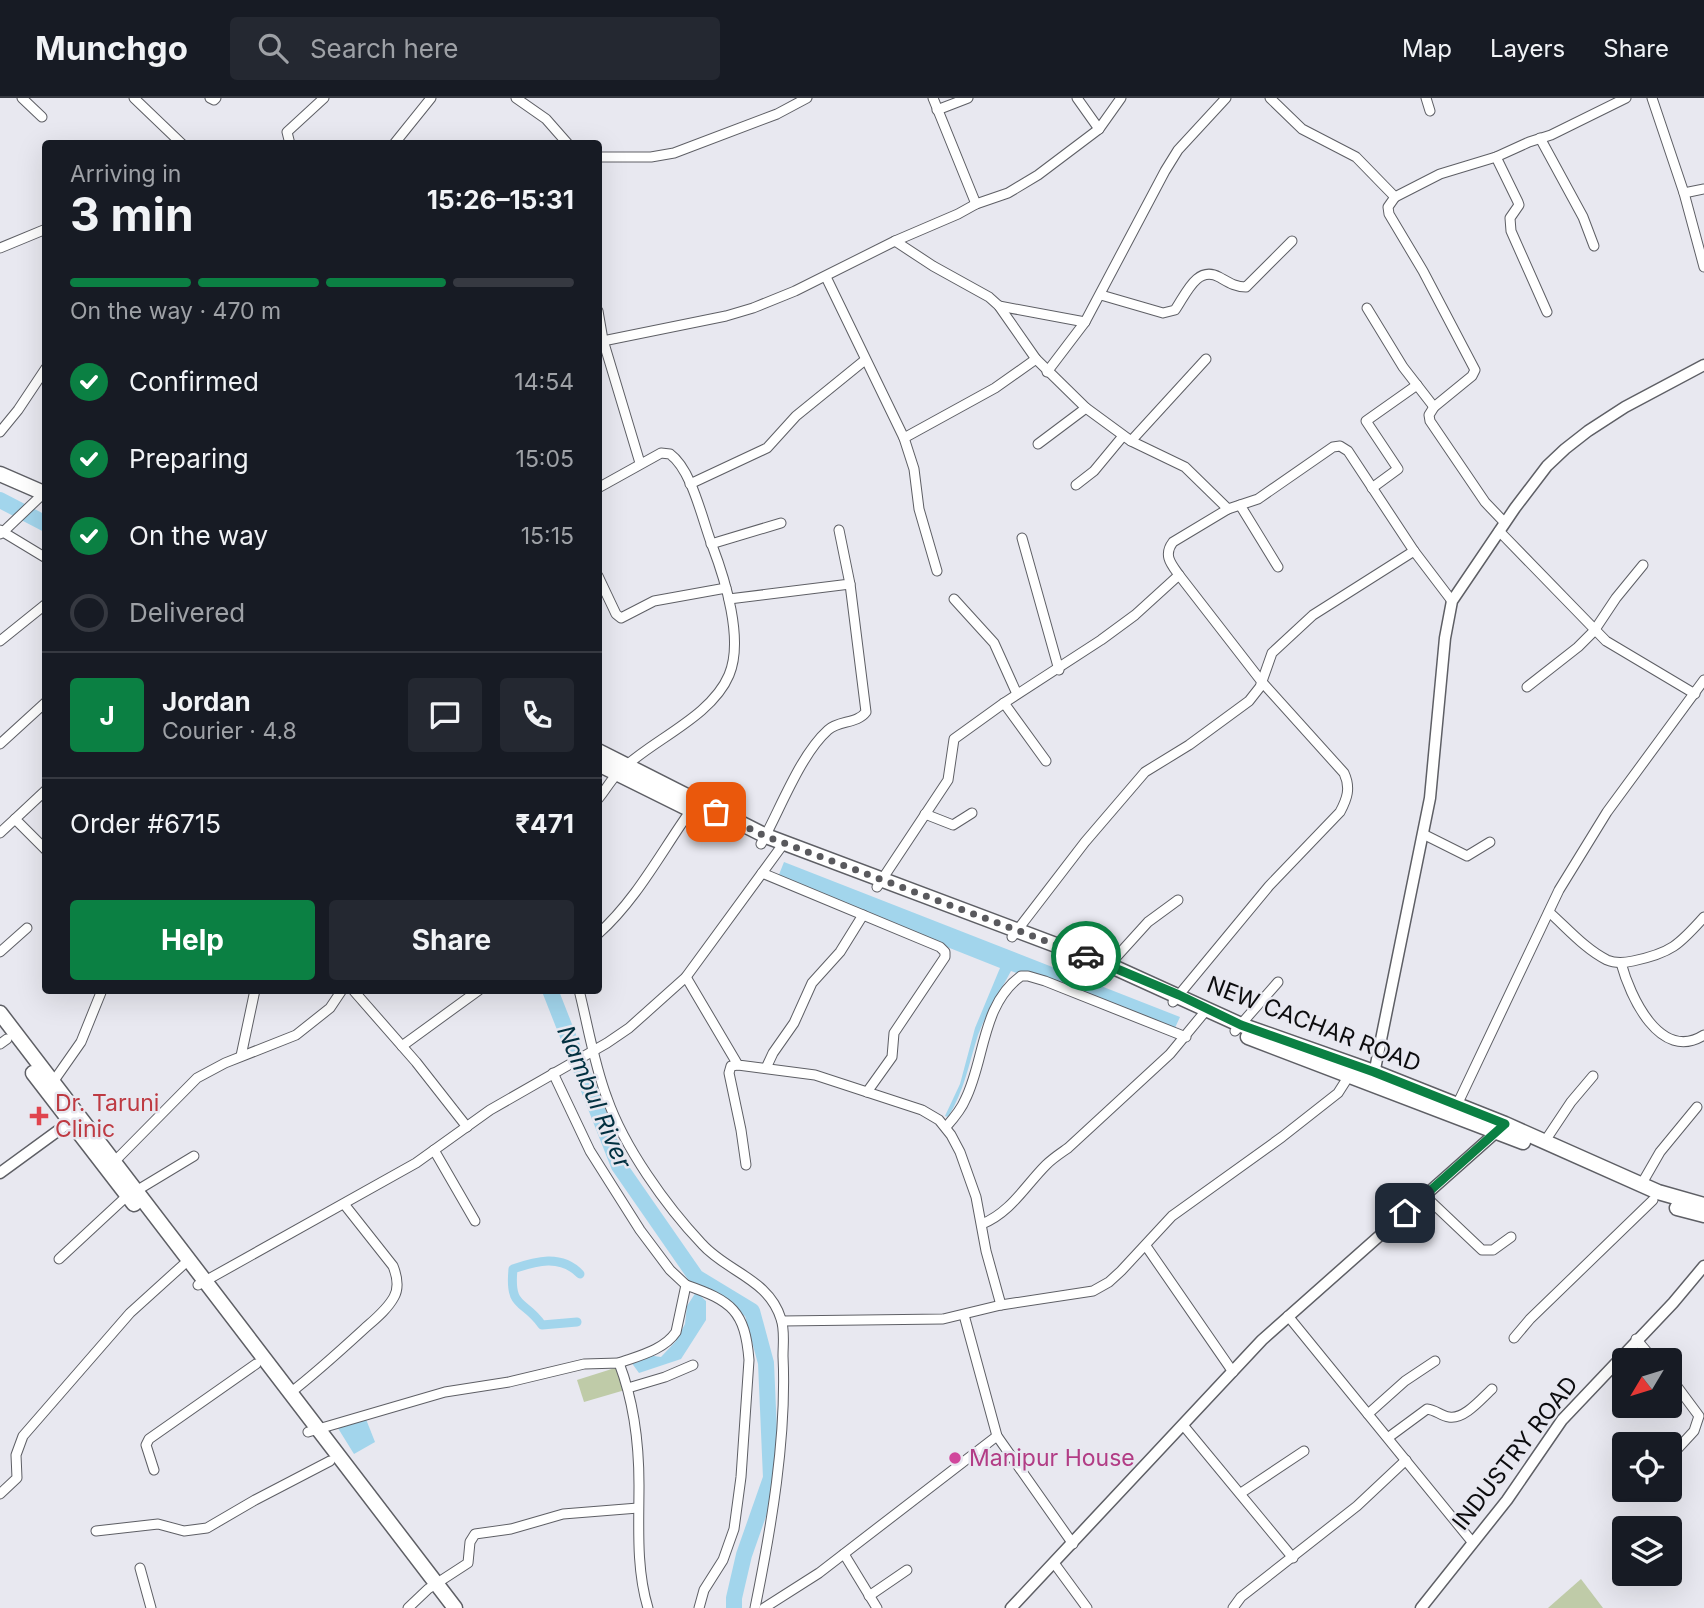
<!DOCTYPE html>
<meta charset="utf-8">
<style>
:root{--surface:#171b24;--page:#242831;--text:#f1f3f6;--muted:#9ea1a6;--line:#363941;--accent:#0b8043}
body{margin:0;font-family:Inter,sans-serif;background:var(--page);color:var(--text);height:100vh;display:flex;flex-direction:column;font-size:26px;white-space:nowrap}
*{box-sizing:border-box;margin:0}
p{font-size:23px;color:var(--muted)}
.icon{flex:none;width:38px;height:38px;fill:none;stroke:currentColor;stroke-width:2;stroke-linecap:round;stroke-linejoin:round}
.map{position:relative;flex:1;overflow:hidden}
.panel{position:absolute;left:42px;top:42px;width:560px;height:854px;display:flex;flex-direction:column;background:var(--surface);border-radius:7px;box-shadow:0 7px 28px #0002}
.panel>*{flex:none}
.needle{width:46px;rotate:232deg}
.fabs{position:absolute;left:1612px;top:1250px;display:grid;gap:14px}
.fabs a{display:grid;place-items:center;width:70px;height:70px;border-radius:7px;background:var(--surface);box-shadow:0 7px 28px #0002;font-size:35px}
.pin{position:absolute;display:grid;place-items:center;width:60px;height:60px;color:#fff;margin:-30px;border-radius:14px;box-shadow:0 4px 10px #0006}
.courier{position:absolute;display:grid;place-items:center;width:70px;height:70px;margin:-35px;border:5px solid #0b8043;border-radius:50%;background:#fff;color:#222;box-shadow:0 2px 9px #0007}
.head em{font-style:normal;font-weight:700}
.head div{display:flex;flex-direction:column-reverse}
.head{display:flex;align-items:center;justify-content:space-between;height:119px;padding:0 28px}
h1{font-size:46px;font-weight:700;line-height:52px}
.bar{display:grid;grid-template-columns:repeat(4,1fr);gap:10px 7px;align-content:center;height:84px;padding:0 28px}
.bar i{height:9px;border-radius:5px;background:var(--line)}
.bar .on{background:var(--accent)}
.bar p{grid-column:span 4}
.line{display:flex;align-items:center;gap:18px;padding:0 28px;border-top:2px solid var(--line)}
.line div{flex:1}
.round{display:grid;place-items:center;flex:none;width:74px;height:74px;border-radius:7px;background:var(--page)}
ol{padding:0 28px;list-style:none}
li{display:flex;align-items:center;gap:21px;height:77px}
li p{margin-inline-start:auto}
li .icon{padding:7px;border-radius:50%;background:var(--accent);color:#fff;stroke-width:4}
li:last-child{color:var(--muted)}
li i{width:38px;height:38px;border:4px solid var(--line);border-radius:50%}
.cta{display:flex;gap:14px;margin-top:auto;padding:14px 28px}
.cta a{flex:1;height:80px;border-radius:7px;background:var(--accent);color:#fff;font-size:28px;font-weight:700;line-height:80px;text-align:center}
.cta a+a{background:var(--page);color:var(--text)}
header{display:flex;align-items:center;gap:42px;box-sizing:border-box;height:98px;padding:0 35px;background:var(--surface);border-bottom:2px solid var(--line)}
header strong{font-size:33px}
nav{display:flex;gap:38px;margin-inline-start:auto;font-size:24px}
.search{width:490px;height:63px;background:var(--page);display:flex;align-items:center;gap:18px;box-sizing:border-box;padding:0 24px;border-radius:7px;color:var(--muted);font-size:26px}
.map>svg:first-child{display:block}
.green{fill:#bfcba8}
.water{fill:#a2d5ec}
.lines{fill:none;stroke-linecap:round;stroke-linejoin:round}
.canal{stroke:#a2d5ec;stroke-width:9}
.river{stroke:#a2d5ec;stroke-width:16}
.minor-casing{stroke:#5e5f65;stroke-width:11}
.tertiary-casing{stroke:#5e5f65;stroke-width:13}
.primary-casing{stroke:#5e5f65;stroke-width:17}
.trunk-casing{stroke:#5e5f65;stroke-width:17}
.minor{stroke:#fff;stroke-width:9}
.tertiary{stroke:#fff;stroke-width:10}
.primary{stroke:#fff;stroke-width:14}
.trunk{stroke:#fff;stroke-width:14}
.done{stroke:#59595d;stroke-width:7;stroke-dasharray:0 12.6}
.route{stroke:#0b8043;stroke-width:9}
.health-dot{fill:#e0444e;stroke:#e8e8f0;stroke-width:2.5}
.hotel-dot{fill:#d1479c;stroke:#e8e8f0;stroke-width:2.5}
.labels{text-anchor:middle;stroke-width:5;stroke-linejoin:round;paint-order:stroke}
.street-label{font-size:23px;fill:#0c0c0e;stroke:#e8e8f0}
.health-label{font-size:23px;fill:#be3a42;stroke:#e8e8f0;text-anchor:start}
.hotel-label{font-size:23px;fill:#b23c85;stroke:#e8e8f0;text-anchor:start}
.water-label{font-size:24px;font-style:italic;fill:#013040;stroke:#e8e8f0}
</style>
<header>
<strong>Munchgo</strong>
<div class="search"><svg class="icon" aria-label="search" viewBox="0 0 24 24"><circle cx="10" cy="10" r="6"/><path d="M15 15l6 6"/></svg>Search here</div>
<nav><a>Map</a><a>Layers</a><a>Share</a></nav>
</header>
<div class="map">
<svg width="1704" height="1510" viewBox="0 0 1704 1510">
<rect width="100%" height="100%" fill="#e8e8f0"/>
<g class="green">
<polygon points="618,1269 625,1292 584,1304 577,1282"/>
<polygon points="1581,1481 1603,1510 1548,1510"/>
</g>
<g class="water">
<path d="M784,764L1180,919L1174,932L1011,873C1000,894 986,915 978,937C969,965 964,994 948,1019L945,1018L960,986L975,930L1000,870L864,816L778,779Z"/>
<polygon points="696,1194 706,1203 706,1222 681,1261 639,1275 631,1264 647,1257 661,1259 676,1243 685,1226 687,1208"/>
<polygon points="364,1316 375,1344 354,1356 336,1327"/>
</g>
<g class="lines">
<path class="canal" d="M577,1224L542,1227C524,1201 509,1212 513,1171C536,1163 561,1156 580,1176"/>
<g class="river">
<polyline points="0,402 46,426"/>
<polyline points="550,892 619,1068 696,1179 752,1213 766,1265 771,1380 744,1457 734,1500 734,1510"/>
</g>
<defs>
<g id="minor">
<polyline points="22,0 42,19"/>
<polyline points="134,0 182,46"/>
<polyline points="210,0 214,2 216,0"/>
<polyline points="516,0 546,21 568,46"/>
<polyline points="933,0 976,106"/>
<polyline points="1077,0 1099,31"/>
<polyline points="1270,0 1302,31 1356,59 1395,99 1440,76 1496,59 1529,44 1551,37 1626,0"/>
<polyline points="1426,0 1430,13"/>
<polyline points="1652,0 1684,95 1704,169"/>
<polyline points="937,12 968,0"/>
<polyline points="1540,40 1583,119 1594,148"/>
<polyline points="290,46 287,34 324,0"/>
<polyline points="394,46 431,0"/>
<polyline points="598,59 651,59 674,55 777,16 807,0"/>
<polyline points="1496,59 1518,104 1519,107 1510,120 1511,133 1547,214"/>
<polyline points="1684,95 1704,91"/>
<polyline points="1395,99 1388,109 1389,116 1423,173 1475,272 1472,278 1434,309 1429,317 1430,323 1485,404 1505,425"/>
<polyline points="895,143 933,168 989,199 999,208 1036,261 1086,310 1131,343 1185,369 1228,411 1258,401 1333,349 1340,348 1348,353 1414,453 1452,503"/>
<polyline points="0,150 46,131"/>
<polyline points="826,179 904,340 914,371 919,411 937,473"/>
<path d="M1101,197L1163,215L1175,212C1186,196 1197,167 1219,179C1228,184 1235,189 1246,189L1292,143"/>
<polyline points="999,208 1085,224"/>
<polyline points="1367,210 1403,269 1434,309"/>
<polyline points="598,213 603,242 640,365"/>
<polyline points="598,244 726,218 753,210 795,193 895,143 958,116 976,106 1008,95 1038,77 1099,31 1121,0"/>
<polyline points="1047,274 1085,224 1165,73 1178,52 1226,0"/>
<polyline points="0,334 18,312 46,270"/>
<polyline points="904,340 995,290 1036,261"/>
<polyline points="1131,343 1206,261"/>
<polyline points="1038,346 1086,310"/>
<polyline points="690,386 767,350 796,318 865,262"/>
<polyline points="1076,387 1094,373 1123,338"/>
<path d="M598,390L661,355L670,356C692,372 702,421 712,447C725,481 744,542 729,577C711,620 649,643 618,675C610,683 605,693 598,701"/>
<polyline points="1372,390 1398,371 1366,323 1417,287"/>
<polyline points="1240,407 1278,469"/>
<polyline points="0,432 3,434 46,393"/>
<polyline points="1499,433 1606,543 1695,596"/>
<polyline points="0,436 3,434 46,460"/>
<polyline points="1022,440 1059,572"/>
<polyline points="711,446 781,425"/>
<path d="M1179,477C1171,466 1163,457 1173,444L1228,411"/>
<polyline points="598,478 616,516 621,520 654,503 726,490"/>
<polyline points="729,501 850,486 839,432"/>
<polyline points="954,501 994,545 1017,596"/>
<polyline points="0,543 46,506"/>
<polyline points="1527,589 1578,549 1594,533 1616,500 1643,467"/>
<polyline points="1004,605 1046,663"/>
<polyline points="0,646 46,604"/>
<polyline points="46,692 15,721 46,752"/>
<polyline points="925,716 953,727 972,715"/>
<polyline points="0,735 15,721"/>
<polyline points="1423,736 1467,758 1490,744"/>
<path d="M761,746C780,712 800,657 828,632C839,622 857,626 866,614L850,486"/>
<polyline points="762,775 940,849 945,854 945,859 894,935 892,959 867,994"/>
<path d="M877,789L948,682L954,641L1004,605L1101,542L1135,517L1179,477L1262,584L1344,675C1351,690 1347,701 1340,714L1269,788L1173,904"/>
<path d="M1549,814C1567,830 1585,851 1607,862C1616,866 1624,865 1633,863C1671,855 1679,847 1704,819"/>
<path d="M598,836C637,801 661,754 691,712"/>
<polyline points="1012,839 1085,744 1145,674 1189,647 1249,603 1260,589 1272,555 1313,517 1414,453"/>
<polyline points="0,854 27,830"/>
<path d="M1621,865C1630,898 1660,965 1704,937"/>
<polyline points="1109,867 1148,824 1178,802"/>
<polyline points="686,879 738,967 815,977 922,1012 939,1022 951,1037 960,1054 976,1099 986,1153 1001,1207"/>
<polyline points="353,892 416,964 467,1029"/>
<path d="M579,892C588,928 594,966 607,1000C624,1049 666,1108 702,1146C727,1174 769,1181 781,1221C785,1232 783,1246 783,1258C787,1338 771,1431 755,1510"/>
<polyline points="1235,933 1278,884"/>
<polyline points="0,946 7,941"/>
<polyline points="402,948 479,892"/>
<polyline points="241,958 255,892"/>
<polyline points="738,967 731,968 729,975 741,1032 746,1067"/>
<polyline points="766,970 773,955 794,925 812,885 840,854 863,817"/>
<path d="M553,975L590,1053L640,1132L670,1172L686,1187L676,1234C664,1252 638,1258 619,1265"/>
<polyline points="53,984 81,944 102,892"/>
<polyline points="1456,1009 1559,792 1607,714 1704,582"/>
<path d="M946,1029C953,1021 961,1012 965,1002C985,963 981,907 1021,878H1028L1045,883L1186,939"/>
<polyline points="1545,1043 1571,1004 1593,978"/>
<polyline points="434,1052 475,1123"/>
<polyline points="114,1064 197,980 225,965 296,937 330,910 342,892"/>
<polyline points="1641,1087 1660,1054 1697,1009"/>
<polyline points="136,1093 194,1058"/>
<polyline points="1425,1098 1482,1152 1493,1152 1511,1139"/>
<path d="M982,1126C1011,1114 1025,1088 1046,1067C1053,1060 1061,1055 1068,1050L1170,956L1208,910"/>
<polyline points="1146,1148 1233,1274"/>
<polyline points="59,1161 128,1097"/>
<polyline points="198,1187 416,1065 490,1012 607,945 629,930 686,879 784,745"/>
<path d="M686,1187C732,1203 745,1213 749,1262L741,1379L734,1431L723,1462L704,1492L699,1510"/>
<polyline points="964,1217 997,1338 1073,1446"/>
<polyline points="1288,1218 1473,1445"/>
<polyline points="782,1223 943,1221 1001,1207 1093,1193 1109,1184 1121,1173 1172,1118 1282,1039 1338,995 1352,973"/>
<polyline points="1514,1240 1530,1221 1653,1102"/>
<polyline points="1636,1241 1654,1262"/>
<polyline points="1670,1279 1699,1318 1694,1333 1670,1359"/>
<polyline points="628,1290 665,1279 693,1267"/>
<path d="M290,1295C316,1275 340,1253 364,1231C374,1222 387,1212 394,1199C399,1190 397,1178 393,1168L344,1106"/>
<polyline points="1368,1316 1405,1283 1435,1263"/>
<polyline points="1183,1327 1293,1460"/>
<path d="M308,1334L445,1294L509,1284L584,1266L619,1265C634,1304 639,1345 639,1387C639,1427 636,1471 648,1510"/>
<path d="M1389,1339L1427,1311C1436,1312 1441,1318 1449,1319C1464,1322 1482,1300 1492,1291"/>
<polyline points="154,1372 146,1347 149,1341 256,1266"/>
<polyline points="1241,1395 1304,1353"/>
<polyline points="0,1396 17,1380 16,1357 23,1338 130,1215 183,1167"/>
<polyline points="96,1433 158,1426 184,1433 207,1430 255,1402 330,1363"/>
<polyline points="844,1456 877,1510"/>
<polyline points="1054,1465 1087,1510"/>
<polyline points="140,1470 151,1510"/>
<polyline points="869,1498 907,1472"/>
<polyline points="408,1510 428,1491 468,1465 470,1444 475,1436 511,1431 563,1416 638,1410"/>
<polyline points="764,1510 819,1475 997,1338"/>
<polyline points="1233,1510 1241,1499 1357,1408 1406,1362"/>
</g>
<g id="tertiary">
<polyline points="1373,981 1430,700 1445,540 1452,503 1515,410 1547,368 1565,351 1588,333 1625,309 1704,267"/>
<polyline points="0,1075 74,1021"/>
<polyline points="1011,1510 1262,1242 1501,1030"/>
<polyline points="1421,1510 1507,1402 1562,1322 1673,1205 1704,1168"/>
</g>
<g id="primary">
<polyline points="0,915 455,1510"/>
<polyline points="33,975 134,1106"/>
</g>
<g id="trunk">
<polyline points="0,376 46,396"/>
<polyline points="598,653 766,738 1109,867 1241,927 1374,974 1505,1026 1658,1094 1704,1107"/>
<polyline points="598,666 719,726"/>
<polyline points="1248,939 1523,1044"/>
<polyline points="1677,1110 1704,1117"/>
</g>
</defs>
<use href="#minor" class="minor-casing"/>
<use href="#tertiary" class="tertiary-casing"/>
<use href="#primary" class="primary-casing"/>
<use href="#trunk" class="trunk-casing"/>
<use href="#minor" class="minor"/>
<use href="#tertiary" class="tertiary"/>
<use href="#primary" class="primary"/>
<use href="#trunk" class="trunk"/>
</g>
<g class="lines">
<polyline class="done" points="716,714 765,738 1086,858"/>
<polyline class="route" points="1086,858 1179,897 1241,927 1374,974 1505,1026 1405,1115"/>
</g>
<path class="health-dot" d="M35.5 1007.5h7v7h7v7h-7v7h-7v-7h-7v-7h7z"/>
<circle class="hotel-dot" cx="955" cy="1360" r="7"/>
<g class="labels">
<g class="street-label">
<text transform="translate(1314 926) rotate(21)" y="8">NEW CACHAR ROAD</text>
<text transform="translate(1515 1355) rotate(-52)" y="8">INDUSTRY ROAD</text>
</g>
<g class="health-label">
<text x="55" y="1013">Dr. Taruni<tspan x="55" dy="26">Clinic</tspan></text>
</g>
<g class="hotel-label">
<text x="969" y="1368">Manipur House</text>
</g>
<g class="water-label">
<text transform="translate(594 999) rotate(67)" y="8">Nambul River</text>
</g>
</g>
</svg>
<div class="fabs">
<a><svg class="needle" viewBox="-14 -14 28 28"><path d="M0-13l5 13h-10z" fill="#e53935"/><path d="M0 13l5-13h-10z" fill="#9ea1a6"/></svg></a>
<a><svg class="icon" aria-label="locate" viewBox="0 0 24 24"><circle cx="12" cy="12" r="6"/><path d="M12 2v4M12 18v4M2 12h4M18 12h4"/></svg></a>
<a><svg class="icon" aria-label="layers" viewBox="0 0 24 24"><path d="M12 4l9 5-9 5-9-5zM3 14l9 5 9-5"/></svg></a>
</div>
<div class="pin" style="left:716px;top:714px;background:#ea580c"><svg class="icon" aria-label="bag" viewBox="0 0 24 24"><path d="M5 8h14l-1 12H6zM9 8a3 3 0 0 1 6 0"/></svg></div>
<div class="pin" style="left:1405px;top:1115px;background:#1f2937"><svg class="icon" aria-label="home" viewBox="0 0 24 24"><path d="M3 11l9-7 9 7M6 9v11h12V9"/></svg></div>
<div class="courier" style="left:1086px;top:858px"><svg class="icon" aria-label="car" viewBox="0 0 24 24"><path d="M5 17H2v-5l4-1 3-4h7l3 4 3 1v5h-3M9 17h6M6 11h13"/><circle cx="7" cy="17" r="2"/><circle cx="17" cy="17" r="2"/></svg></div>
<section class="panel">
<div class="head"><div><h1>3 min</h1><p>Arriving in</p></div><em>15:26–15:31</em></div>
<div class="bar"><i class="on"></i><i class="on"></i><i class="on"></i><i></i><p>On the way · 470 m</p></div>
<ol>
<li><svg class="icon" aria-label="check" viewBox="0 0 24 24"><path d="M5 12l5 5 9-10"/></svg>Confirmed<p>14:54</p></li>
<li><svg class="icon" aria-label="check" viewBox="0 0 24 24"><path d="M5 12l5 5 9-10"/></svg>Preparing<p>15:05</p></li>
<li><svg class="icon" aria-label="check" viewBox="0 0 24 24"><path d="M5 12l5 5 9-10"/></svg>On the way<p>15:15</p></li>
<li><i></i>Delivered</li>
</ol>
<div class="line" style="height:126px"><b class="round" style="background:var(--accent);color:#fff">J</b><div><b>Jordan</b><p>Courier · 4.8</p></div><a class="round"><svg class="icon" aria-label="chat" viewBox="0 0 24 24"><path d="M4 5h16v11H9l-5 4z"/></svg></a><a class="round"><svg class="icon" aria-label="phone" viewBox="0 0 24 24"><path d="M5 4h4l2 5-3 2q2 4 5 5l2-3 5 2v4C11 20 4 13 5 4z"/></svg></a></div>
<div class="line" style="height:91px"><div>Order #6715</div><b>₹471</b></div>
<div class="cta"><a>Help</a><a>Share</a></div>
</section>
</div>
